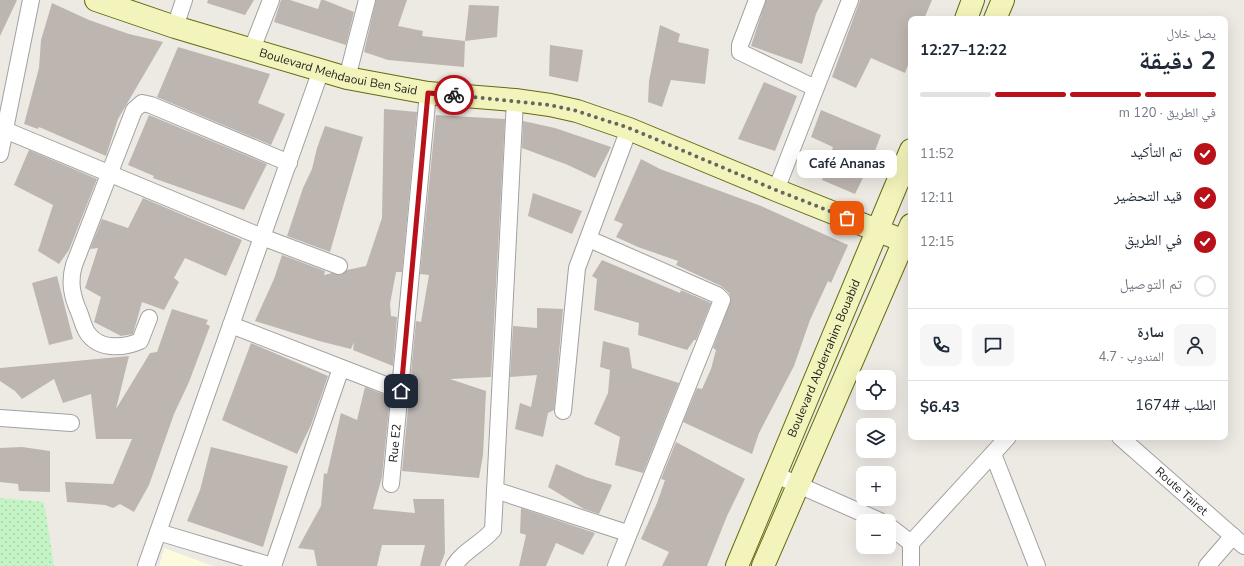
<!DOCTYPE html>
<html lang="ar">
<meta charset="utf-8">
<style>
:root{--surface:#fff;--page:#f6f6f7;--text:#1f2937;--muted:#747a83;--line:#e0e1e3;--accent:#b91119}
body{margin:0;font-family:"Nunito Sans","Noto Naskh Arabic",sans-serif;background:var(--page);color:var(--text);direction:rtl;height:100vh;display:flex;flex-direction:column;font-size:15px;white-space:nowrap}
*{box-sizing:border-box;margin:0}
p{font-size:13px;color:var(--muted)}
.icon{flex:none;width:22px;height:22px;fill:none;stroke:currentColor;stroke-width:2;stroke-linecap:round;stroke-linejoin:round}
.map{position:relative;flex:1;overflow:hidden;direction:ltr}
.details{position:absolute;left:908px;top:16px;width:320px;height:424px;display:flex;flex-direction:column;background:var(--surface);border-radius:8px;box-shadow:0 4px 16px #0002;direction:rtl}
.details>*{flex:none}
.controls{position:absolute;left:856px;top:370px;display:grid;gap:8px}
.controls a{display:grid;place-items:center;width:40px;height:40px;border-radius:8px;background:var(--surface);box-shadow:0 4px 16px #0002;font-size:20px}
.pin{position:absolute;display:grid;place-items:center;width:34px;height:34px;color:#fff;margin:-17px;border-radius:8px;box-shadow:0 2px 6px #0006}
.courier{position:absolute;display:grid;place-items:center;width:40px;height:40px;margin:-20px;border:3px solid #b91119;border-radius:50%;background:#fff;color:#222;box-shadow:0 1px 5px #0007}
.bubble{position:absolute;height:28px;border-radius:8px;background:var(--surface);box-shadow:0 4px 16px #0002;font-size:13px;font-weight:700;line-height:28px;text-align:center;direction:rtl}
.headline em{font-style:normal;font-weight:700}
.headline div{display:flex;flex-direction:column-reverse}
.headline{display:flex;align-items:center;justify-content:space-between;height:68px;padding:0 12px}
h1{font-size:26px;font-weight:700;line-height:30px}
.bar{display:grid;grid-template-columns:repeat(4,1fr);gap:6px 4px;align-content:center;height:48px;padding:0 12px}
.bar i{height:5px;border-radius:3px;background:var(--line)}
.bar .active{background:var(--accent)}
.bar p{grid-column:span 4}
.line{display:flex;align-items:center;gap:10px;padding:0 12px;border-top:1px solid var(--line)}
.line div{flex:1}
.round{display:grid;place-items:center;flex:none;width:42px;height:42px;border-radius:8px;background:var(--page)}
ol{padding:0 12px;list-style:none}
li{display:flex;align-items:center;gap:12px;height:44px}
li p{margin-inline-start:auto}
li .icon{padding:4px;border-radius:50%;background:var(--accent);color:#fff;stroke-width:4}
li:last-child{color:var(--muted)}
li i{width:22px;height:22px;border:2px solid var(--line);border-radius:50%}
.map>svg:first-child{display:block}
.education{fill:#fcfbde}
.park{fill:url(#park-dots)}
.building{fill:#bdb5b0}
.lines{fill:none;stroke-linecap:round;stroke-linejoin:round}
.street-casing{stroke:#a1a1a1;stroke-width:18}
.secondary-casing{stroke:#646a0e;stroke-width:24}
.street{stroke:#fff;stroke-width:16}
.secondary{stroke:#f3f4bb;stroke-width:22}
.done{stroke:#666563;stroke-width:4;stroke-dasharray:0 7.2}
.route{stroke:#b91119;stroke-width:5}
.labels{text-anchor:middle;stroke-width:3.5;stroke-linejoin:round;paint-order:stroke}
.street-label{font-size:12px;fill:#1d1d1d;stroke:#fff}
</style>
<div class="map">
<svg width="1244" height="566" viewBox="0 0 1244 566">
<defs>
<pattern id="park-dots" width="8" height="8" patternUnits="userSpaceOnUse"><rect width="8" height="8" fill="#c4f4c5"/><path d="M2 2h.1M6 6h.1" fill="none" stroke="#a8d1a9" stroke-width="1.8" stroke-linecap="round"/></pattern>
</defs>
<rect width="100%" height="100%" fill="#edeae4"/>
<polygon class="education" points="164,548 213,566 159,566"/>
<polygon class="park" points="0,498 44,502 54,566 0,566"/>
<g class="building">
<polygon points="0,0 17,0 0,36"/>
<polygon points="208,0 254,0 245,15 207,3"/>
<polygon points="281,0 290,0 318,9 321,0 324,0 354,12 346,45 274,22"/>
<polygon points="376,0 407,0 398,26 423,31 422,36 465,41 464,67 388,60 364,52"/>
<polygon points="766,0 823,0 816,14 802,64 751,46"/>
<polygon points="860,0 932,0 924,19 911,19 911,57 905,73 871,58 856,88 832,77"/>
<polygon points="52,3 89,20 129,34 163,42 118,119 106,156 39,127 38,129 24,124 39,68 41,40"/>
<polygon points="469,5 499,6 497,37 465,41"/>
<polygon points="660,25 680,34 678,42 709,49 705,84 671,80 662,107 648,102 649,81"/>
<polygon points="550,45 583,50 578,82 549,76"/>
<polygon points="178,47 270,74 258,103 285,114 271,145 157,97"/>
<polygon points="764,82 797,96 775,151 738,139"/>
<polygon points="384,109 417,112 402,272 396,272 390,304 391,316 397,317 393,366 353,350 354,342 351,349 319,341 255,321 274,279 282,255 325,271 324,275 332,273 341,275 347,270 366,266 382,218"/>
<polygon points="821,110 881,135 870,164 855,194 822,180 833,147 811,137"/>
<polygon points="149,115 267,164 244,210 153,178 154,176 128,165"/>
<polygon points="436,115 505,119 491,377 450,379 486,391 483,455 479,478 402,471 409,398 413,374 411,373 416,321 421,322 429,275 420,274"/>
<polygon points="523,121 555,128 611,147 595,178 568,165 522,148"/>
<polygon points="325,126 363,137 330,252 287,236 303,188 312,169 317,148"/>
<polygon points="29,150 97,179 69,250 59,264 38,251 53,205 14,185"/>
<polygon points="641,159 660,169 761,206 848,245 831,283 828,281 810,320 794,366 759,433 752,454 683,422 697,388 702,389 711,369 716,350 713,348 731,299 729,293 721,286 676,265 678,261 638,247 616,237 623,224 614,220"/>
<polygon points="533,193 582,211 572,234 528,216"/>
<polygon points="143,198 242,240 226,276 185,258 174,278 179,282 164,310 142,302 133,334 121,336 94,322 101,297 85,288 98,248 90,249 102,219 128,228"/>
<polygon points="602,260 680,293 681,290 711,303 696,340 694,340 687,350 638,335 639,323 594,310 597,279 592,276"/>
<polygon points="57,276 73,339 49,345 32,283"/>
<polygon points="537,308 563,309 554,410 548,413 543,437 515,429 520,403 531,407 537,375 510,377 513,326 537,328"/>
<polygon points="172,309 208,320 206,324 210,326 189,382 174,414 149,485 134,512 120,504 113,508 105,505 67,502 65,482 113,484 132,439 96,439 91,394 63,403 54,379 22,399 15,391 0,381 0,368 129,356 116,409 150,353 157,352"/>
<polygon points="603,341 629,348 632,368 679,383 643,473 615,465 620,437 594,424 608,393 610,370 600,367"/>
<polygon points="251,343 328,376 311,425 297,454 222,420"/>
<polygon points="365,387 390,397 382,477 373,509 415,513 413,499 444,499 445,553 440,566 420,566 425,545 382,545 377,566 317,566 314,550 298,548 321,506 324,473 327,474 341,413 357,420"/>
<polygon points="676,442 745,479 727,516 707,566 662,566 669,552 641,539 657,503 665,480 661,479"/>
<polygon points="22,447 50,451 50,492 19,491 18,484 0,482 0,448"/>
<polygon points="211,447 288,466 263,547 187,521 200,490"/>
<polygon points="556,464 586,477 612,485 599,514 584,509 548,487"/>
<polygon points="521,508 595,533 583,555 556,543 546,566 519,566 526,535 520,533"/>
</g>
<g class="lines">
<defs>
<g id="street">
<polyline points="757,0 740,45 740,52 815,88"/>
<polyline points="175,27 184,0"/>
<polyline points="252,49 271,0"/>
<polyline points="347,78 367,0"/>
<polyline points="0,128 262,237 339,266"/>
<polyline points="0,154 31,0"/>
<polyline points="776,190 850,0"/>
<polyline points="589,239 717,295 722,300 616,566"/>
<path d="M149,318L140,341C124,348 101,350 89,335C84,330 82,319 79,312C72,296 69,282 74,265L134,110L142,103L151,105L289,163"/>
<polyline points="231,325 401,391"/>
<polyline points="563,411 577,268 629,129"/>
<polyline points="0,418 71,423"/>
<path id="s1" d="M1120,437L1244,546"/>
<polyline points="993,454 1037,566"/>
<polyline points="776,475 880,521"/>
<path id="s2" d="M391,484L428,93"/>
<polyline points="495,490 627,533"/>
<polyline points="889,526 911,543"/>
<polyline points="158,532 272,566"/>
<polyline points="146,566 321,70"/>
<polyline points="273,566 341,368"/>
<path d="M454,566C463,551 481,544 493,530L515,100"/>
<polyline points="911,566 911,543 1008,437"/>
<polyline points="1207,566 1233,536"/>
</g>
<g id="secondary">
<path id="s3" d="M96,0L175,27L347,78L428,93L515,100L550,105L577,111L629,129L776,190L904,241"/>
<polyline points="966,19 973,0"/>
<polyline points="995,19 1003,0"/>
<path id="s4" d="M737,566L911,150"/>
<polyline points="763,566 911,225"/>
</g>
</defs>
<use href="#street" class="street-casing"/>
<use href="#secondary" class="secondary-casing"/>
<use href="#street" class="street"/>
<use href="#secondary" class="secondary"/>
</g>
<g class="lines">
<polyline class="done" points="454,95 550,105 577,111 629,128 776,190 847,218"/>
<polyline class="route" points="401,391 428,93 454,95"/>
</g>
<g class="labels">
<g class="street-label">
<text dy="4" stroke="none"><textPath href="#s3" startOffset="253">Boulevard Mehdaoui Ben Said</textPath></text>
<text dy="4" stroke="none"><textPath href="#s4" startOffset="225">Boulevard Abderrahim Bouabid</textPath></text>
<text dy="4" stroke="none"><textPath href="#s2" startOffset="41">Rue E2</textPath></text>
<text dy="4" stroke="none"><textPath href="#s1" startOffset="82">Route Tairet</textPath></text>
</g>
</g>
</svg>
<div class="controls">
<a><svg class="icon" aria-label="locate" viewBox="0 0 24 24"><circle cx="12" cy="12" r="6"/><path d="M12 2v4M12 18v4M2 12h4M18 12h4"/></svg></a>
<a><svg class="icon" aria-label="layers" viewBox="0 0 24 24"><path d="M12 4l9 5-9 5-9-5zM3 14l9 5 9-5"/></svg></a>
<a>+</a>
<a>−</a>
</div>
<div class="pin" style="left:847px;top:218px;background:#ea580c"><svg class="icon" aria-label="bag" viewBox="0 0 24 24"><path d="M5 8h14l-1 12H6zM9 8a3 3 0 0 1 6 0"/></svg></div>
<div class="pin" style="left:401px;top:391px;background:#1f2937"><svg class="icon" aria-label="home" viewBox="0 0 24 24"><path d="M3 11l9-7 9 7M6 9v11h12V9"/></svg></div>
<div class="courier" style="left:454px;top:95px"><svg class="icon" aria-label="bike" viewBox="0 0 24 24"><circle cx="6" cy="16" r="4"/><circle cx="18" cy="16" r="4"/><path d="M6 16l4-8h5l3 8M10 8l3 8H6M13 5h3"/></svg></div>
<div class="bubble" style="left:797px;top:150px;width:100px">Café Ananas</div>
<section class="details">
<div class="headline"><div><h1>2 دقيقة</h1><p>يصل خلال</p></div><em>12:22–12:27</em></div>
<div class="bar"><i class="active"></i><i class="active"></i><i class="active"></i><i></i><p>في الطريق · 120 m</p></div>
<ol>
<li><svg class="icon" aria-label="check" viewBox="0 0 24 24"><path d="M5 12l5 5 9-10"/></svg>تم التأكيد<p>11:52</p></li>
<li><svg class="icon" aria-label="check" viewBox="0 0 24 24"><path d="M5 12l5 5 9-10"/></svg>قيد التحضير<p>12:11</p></li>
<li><svg class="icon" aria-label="check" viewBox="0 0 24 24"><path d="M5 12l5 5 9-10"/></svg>في الطريق<p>12:15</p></li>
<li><i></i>تم التوصيل</li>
</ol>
<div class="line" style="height:72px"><a class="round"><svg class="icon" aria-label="person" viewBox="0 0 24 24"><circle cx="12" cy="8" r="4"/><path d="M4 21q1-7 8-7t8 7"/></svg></a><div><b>سارة</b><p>المندوب · 4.7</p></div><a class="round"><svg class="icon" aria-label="chat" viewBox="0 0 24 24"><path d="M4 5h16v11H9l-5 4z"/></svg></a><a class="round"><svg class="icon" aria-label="phone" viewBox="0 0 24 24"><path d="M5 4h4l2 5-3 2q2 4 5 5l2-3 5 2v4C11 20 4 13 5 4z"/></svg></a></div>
<div class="line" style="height:52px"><div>الطلب #1674</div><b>$6.43</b></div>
</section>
</div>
